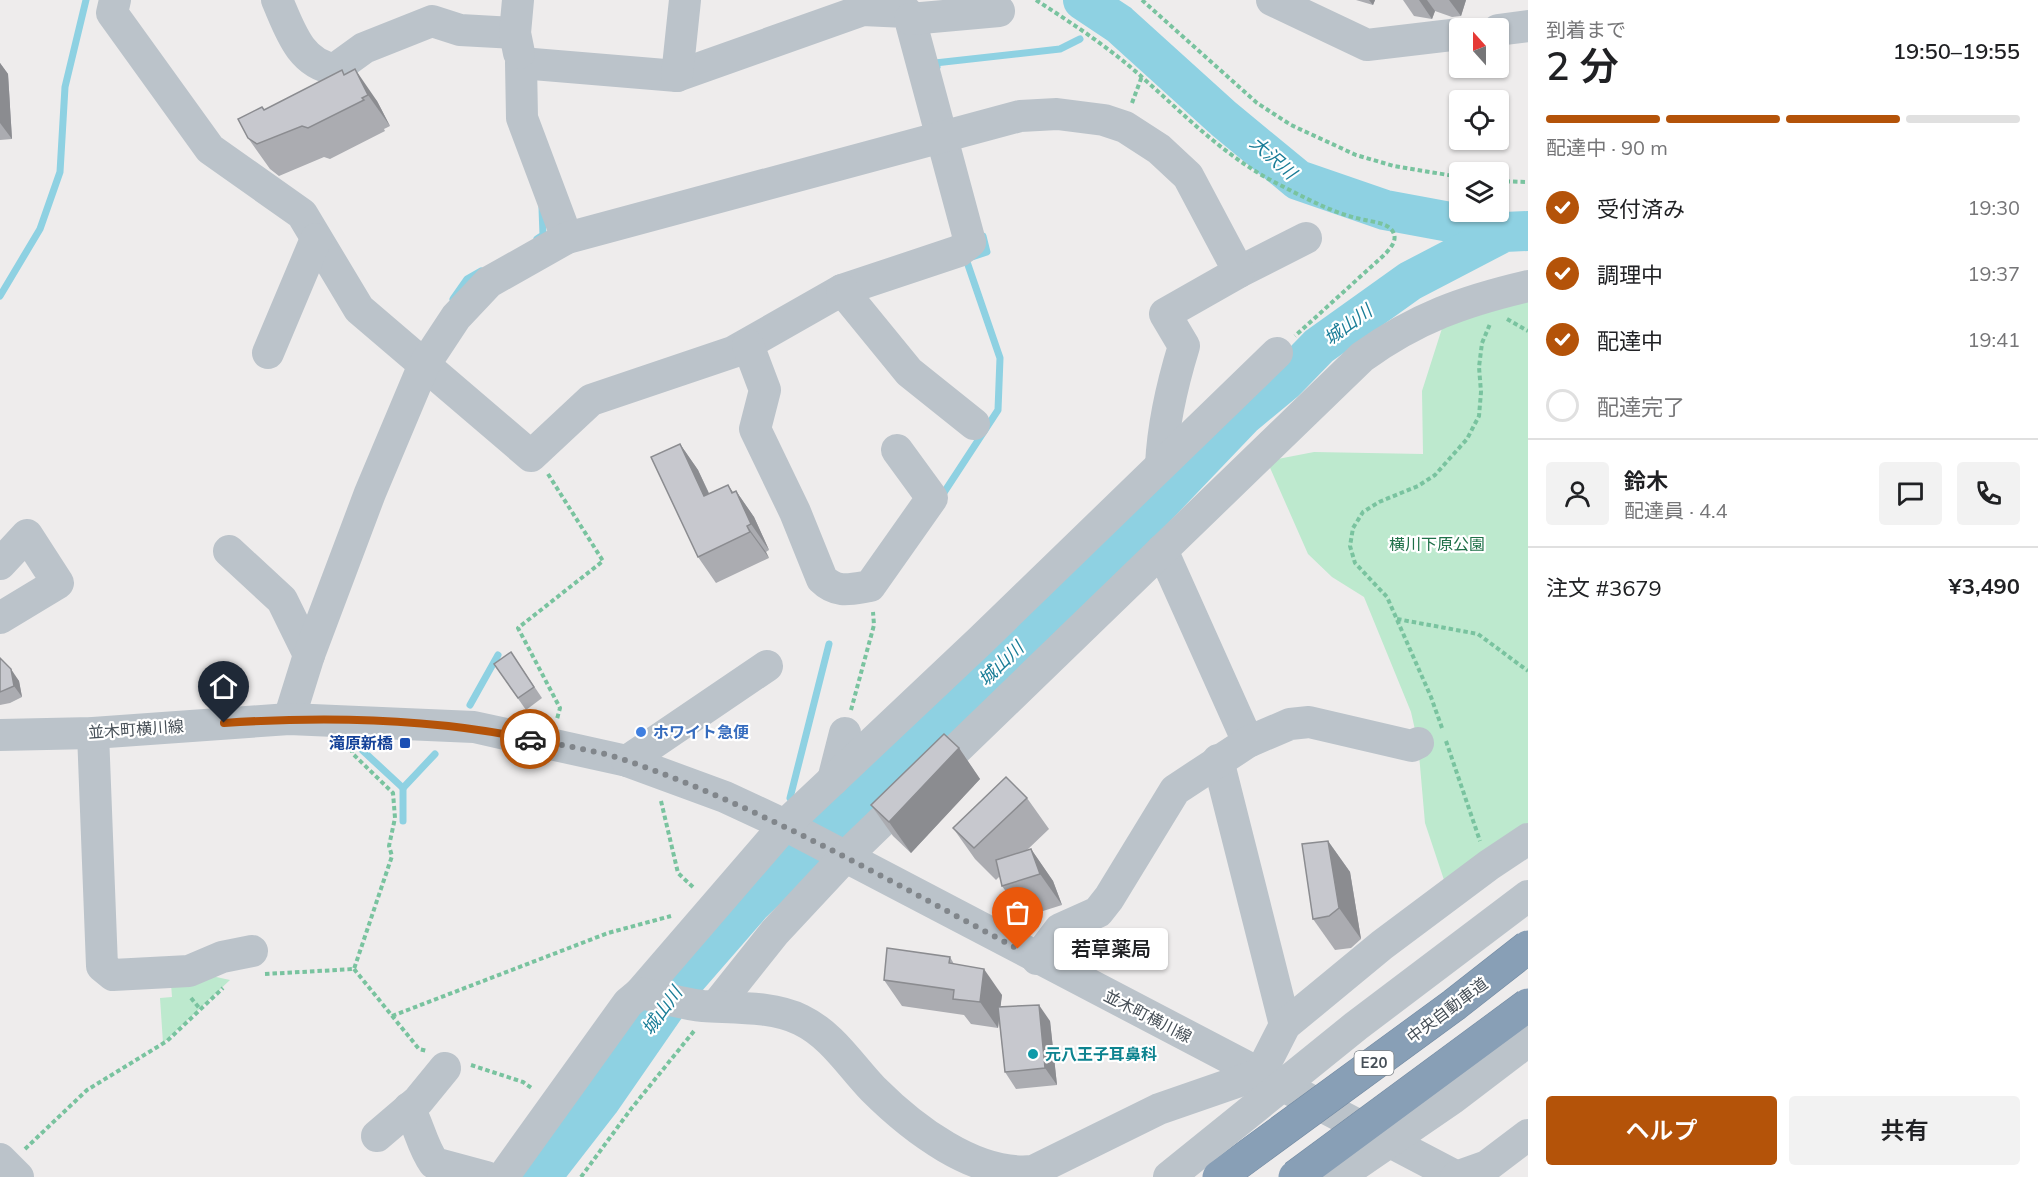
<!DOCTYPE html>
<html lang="ja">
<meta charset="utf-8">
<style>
:root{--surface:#fff;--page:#f2f2f2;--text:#202124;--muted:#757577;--line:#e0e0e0;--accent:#b45309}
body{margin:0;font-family:Mulish,"Noto Sans JP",sans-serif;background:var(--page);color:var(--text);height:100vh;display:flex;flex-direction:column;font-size:22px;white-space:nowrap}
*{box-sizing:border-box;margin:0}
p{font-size:20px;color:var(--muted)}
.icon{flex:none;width:33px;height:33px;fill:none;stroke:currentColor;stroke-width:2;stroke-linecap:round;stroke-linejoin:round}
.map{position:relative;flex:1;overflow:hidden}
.side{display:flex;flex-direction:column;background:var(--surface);width:510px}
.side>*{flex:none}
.needle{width:39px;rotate:339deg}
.controls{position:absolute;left:1449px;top:18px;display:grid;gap:12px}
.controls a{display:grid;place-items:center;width:60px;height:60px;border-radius:6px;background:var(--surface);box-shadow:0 2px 4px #0004;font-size:30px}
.pin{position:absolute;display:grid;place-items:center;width:51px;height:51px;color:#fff;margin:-62px -26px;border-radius:50% 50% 50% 0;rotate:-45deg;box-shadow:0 0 6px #0007}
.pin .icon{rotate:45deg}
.courier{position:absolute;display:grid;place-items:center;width:60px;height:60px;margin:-30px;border:4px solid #b45309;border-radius:50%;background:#fff;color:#222;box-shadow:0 2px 8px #0007}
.bubble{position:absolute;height:42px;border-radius:6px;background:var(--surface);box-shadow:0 2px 4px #0004;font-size:20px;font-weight:600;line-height:42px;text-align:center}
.summary em{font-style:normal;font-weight:600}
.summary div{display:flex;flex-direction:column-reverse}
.summary{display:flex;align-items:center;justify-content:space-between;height:102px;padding:0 18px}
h1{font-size:39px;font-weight:600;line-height:45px}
.bar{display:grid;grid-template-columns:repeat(4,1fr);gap:9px 6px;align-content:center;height:72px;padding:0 18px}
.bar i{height:8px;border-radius:4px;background:var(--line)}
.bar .on{background:var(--accent)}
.bar p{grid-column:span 4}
.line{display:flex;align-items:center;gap:15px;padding:0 18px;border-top:2px solid var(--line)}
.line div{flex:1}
.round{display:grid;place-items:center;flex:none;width:63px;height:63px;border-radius:6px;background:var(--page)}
ol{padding:0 18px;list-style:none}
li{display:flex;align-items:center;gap:18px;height:66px}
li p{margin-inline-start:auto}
li .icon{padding:6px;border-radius:50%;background:var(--accent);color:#fff;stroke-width:4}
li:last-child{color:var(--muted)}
li i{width:33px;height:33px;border:3px solid var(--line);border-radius:50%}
.cta{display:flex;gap:12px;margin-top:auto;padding:12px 18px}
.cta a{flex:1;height:69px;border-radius:6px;background:var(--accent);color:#fff;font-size:24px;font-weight:600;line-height:69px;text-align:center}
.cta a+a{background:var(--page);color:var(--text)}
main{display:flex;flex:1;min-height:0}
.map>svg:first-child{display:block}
.green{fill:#bde9ce}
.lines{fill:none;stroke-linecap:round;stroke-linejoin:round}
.stream{stroke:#8ed1e2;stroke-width:7}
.river{stroke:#8ed1e2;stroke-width:40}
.path{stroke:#79c39f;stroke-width:4;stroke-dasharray:4.5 3;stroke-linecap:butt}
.minor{stroke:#bbc3ca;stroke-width:32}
.highway-bridge-casing{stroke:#738aa2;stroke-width:34;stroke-linecap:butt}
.minor-bridge{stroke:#bbc3ca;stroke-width:32}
.highway-bridge{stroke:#889fb6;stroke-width:33}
.wall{fill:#abacb1}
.shaded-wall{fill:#8b8c90}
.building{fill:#c7c8ce;stroke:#8b8c90;stroke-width:1.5}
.done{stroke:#81868b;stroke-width:6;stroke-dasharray:0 10.8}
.route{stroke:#b45309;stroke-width:8}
.shop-dot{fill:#3f7fe0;stroke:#fff;stroke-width:2}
.transit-dot{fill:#1a4fb4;stroke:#fff;stroke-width:2}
.culture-dot{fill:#0f9aa8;stroke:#fff;stroke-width:2}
.labels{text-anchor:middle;stroke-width:4.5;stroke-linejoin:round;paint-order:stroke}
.shield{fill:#fff;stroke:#7e8489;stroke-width:1.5}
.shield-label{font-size:15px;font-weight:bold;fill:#464f57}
.park-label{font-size:16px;fill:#1f7048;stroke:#fff}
.street-label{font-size:16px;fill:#464f57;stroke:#fff}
.shop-label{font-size:16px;font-weight:bold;fill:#366cbe;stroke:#fff;text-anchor:start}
.transit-label{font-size:16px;font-weight:bold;fill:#164399;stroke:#fff;text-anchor:end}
.culture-label{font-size:16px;font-weight:bold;fill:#0d838f;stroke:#fff;text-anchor:start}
.water-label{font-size:18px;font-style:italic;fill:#1a7d97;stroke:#fff}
</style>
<main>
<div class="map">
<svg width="1528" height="1177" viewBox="0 0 1528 1177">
<rect width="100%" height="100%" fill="#eeecec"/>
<g class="green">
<polygon points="1528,294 1528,824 1446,886 1425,823 1418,743 1411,712 1364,597 1332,577 1308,554 1267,461 1314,452 1423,454 1422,391 1445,319"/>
<polygon points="170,971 189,971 230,980 163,1043 160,998 172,997"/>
</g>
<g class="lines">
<g class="stream">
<polyline points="1098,28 1111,19"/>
<polyline points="937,67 935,63 1060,49 1080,39"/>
<polyline points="537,239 543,235 542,208"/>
<polyline points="0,296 40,229 60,172 65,87 86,0"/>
<polyline points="453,299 467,279 481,271"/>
<polyline points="943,494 998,410 1000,358 966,259 987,252 983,236"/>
<polyline points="470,705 498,655"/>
<polyline points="362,750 403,788 435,754"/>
<polyline points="790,798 829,644"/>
<polyline points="403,821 403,788"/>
</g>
<g class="river">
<polyline points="1083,0 1119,24 1224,119 1298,180 1385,210 1504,232"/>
<polyline points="541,1177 600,1101 679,987 752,903 1042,626 1244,415 1285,381 1319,346 1410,281 1504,232 1528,231"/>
</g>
<g class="path">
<path d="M1036,0C1073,24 1110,48 1143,78C1188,118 1227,159 1282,186C1309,200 1335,214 1365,220C1374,222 1385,223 1391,229C1400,239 1390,249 1383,256L1295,336"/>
<polyline points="1142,0 1257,103 1291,125 1356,155 1394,166 1460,177"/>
<polyline points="1132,103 1142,76"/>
<polyline points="1498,181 1528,182"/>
<polyline points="1507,319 1528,331"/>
<polyline points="548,474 603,561 518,628 560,708 557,719"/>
<polyline points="1397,619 1478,634 1528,671"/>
<polyline points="851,710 874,625 873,612"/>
<polyline points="1442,728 1431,697 1387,597 1355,563 1350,546 1353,528 1363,512 1379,502 1418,486 1435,475 1467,439 1479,416 1481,392 1479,367 1482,343 1490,324"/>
<polyline points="1446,741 1480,841"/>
<polyline points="661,801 678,873 695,889"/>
<polyline points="354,969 419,1049 427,1051"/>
<polyline points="265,974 354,969 392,856 389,846 395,818 393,793 352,753 352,749"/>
<polyline points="191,998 200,1009"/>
<polyline points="392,1016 608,933 671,916"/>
<polyline points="471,1065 523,1082 533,1089"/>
<polyline points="25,1149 87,1090 167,1041 223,988"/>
<polyline points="581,1177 631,1109 694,1031"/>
</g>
<g class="minor">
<polyline points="115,0 112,13 210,149 302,214 359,309 531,456 591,400 733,352 842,290 959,251 970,242 910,19 906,12 863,10 677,76 521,63 522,118 567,238"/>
<path d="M277,0C290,30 300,64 335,69L364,48L432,21L460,30L515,33"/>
<polyline points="518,0 515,33 519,53"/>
<polyline points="1272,0 1367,45 1460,34"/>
<polyline points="910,19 999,11"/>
<polyline points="1498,30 1528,26"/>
<polyline points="677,76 685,0"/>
<polyline points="1239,272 1306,238"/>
<polyline points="842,290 909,372 974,424"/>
<path d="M748,345L765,390L755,429L795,512L822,579C837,594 851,589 870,586L932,498L897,450"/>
<polyline points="268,353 316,239"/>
<polyline points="1162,550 1248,742"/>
<polyline points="229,551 282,600 309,655"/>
<polyline points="0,564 27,535 58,583 0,618"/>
<path d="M289,719L309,655L370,493L423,367L456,317L489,282L567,238L1020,116L1057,114L1104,120L1125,127L1159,149L1188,176L1239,272L1165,314L1184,346C1172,385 1163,423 1161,465"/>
<polyline points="93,733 102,966 113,975 189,971 222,957 252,951"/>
<polyline points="0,735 93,733 289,719 474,727 627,761 725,797 785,825 1457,1177"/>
<polyline points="1218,760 1285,1025"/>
<polyline points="627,761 767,666"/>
<polyline points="833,780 845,733"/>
<polyline points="1037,959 1060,929 1098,912 1109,898 1175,790 1248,742 1290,724 1309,722 1412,746 1418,743"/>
<polyline points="640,993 785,825 981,640 1277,353"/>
<path d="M716,1006L775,932L845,857L1362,357C1416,318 1464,301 1528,286"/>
<path d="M409,1108C419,1126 422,1146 434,1163L486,1177"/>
<polyline points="377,1136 418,1101 445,1068"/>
<polyline points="0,1159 18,1177"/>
<path d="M503,1177L628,1003L640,993C661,997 682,1004 703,1006C733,1008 773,1006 801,1020C832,1035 850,1065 873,1089C912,1128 975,1177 1033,1171L1159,1109L1260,1074L1285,1025L1382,945L1489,865L1528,839"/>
<polyline points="1456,1177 1487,1166 1528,1135"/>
</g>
<defs>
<g id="highway-bridge">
<polyline points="1219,1177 1454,1005 1528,947"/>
<polyline points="1295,1177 1528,1005"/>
</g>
</defs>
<use href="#highway-bridge" class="highway-bridge-casing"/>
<g class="minor-bridge">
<polyline points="1169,1177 1356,1026 1528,896"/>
<polyline points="1338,1177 1453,1098 1528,1041"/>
</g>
<use href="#highway-bridge" class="highway-bridge"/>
</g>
<g class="wall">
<polygon points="1356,0 1375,0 1373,5"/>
<polygon points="1403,0 1466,0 1461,16 1452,17 1435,11 1432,19 1414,16"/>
<polygon points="0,63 8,74 12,139 0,140"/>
<polygon points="345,74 377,101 390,126 384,129 385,131 330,159 324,157 279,176 270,169 248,138 264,110"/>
<polygon points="680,444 698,470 709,493 733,492 736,491 754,517 769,550 766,552 769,558 716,583 698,557"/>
<polygon points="511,652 542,698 526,710 494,664"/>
<polygon points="0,658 19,681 22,697 10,703 0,705"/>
<polygon points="959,748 980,779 911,853 893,836 871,805"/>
<polygon points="1027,798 1049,829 1026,851 1031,849 1053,881 1062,905 1024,917 1002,886 1000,876 996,880 975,859 953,828"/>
<polygon points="1328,841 1350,872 1361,939 1351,948 1335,950 1313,919"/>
<polygon points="950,957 954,964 1002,995 1000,1007 1050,1021 1057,1085 1016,1089 1005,1072 999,1020 998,1028 971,1024 964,1015 902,1006 884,980"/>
</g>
<g class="shaded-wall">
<polygon points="1369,0 1375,0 1373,5"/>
<polygon points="1419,0 1427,0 1435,11 1432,19"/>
<polygon points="1449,0 1466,0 1461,16"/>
<polygon points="0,63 8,74 12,139 0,123"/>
<polygon points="355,69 377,101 390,126 368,95"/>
<polygon points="680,444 698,470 722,522 704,496"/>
<polygon points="728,485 742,505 736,491 754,517 769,550 751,524 732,493"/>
<polygon points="747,526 766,552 769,558 750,532"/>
<polygon points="11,669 19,681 22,697 14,686"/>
<polygon points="959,748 980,779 911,853 889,822"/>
<polygon points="1328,841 1350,872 1361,939 1339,908"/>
<polygon points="1031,849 1053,881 1062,905 1040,874"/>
<polygon points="984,969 1002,995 998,1028 980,1002"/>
<polygon points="1039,1005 1050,1021 1057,1085 1045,1068"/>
</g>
<g class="building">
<polygon points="355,69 368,95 362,98 364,100 308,128 302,126 257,144 248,138 238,119 262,107 264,110 342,70 344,75"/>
<polygon points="680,444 704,496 728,485 732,493 736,491 751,524 747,526 750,532 698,557 651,457"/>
<polygon points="511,652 534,687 518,698 494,664"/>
<polygon points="0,658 11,669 14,686 0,692"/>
<polygon points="944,734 959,748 889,822 871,805"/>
<polygon points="1006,777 1027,798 974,848 953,828"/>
<polygon points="1328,841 1339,908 1329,916 1313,919 1302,844"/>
<polygon points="1031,849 1040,874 1002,886 996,860"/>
<polygon points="887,948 950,957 949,963 984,969 980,1002 953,999 954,990 884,980"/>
<polygon points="1039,1005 1045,1068 1005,1072 998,1007"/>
</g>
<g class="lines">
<path class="done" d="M530,739C563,746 597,750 628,761C765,809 890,881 1018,949"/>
<path class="route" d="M224,723C326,716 430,718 530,739"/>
</g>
<circle class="shop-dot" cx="641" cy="732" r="6"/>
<rect class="transit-dot" x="399" y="737" width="12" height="12" rx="3"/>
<circle class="culture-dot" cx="1033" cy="1054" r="6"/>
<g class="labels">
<rect class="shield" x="1354.5" y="1051" width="39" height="24" rx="4.5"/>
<g class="shield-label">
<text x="1374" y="1068">E20</text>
</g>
<g class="park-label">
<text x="1437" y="550">横川下原公園</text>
</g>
<g class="street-label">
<text transform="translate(136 729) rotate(-4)" y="6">並木町横川線</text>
<text transform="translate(1447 1010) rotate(-37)" y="6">中央自動車道</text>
<text transform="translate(1148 1016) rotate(27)" y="6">並木町横川線</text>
</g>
<g class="shop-label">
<text x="653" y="738">ホワイト急便</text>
</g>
<g class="transit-label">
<text x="393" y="749">滝原新橋</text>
</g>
<g class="culture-label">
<text x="1045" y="1060">元八王子耳鼻科</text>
</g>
<g class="water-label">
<text transform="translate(1273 158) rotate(41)" y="6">大沢川</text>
<text transform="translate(1348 325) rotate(-36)" y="6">城山川</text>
<text transform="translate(1001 664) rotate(-44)" y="6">城山川</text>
<text transform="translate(662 1011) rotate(-54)" y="6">城山川</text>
</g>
</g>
</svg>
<div class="controls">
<a><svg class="needle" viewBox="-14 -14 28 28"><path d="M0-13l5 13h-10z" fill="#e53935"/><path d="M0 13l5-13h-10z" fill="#757577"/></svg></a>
<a><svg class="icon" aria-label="locate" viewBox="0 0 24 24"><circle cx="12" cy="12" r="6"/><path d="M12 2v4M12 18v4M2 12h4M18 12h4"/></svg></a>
<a><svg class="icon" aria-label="layers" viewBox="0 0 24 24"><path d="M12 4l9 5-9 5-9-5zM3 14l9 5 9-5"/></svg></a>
</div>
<div class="pin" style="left:1018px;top:949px;background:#ea580c"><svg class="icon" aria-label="bag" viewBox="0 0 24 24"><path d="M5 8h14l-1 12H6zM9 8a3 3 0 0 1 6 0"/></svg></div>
<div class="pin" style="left:224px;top:723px;background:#1f2937"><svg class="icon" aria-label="home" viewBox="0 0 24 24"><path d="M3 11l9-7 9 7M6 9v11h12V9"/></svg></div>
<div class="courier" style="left:530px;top:739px"><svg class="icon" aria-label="car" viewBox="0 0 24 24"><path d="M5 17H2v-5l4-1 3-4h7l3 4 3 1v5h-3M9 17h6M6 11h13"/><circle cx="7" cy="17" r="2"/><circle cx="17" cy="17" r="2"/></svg></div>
<div class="bubble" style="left:1054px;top:928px;width:114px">若草薬局</div>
</div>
<section class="side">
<div class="summary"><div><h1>2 分</h1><p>到着まで</p></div><em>19:50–19:55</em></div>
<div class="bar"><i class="on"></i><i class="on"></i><i class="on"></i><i></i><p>配達中 · 90 m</p></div>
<ol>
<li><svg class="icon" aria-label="check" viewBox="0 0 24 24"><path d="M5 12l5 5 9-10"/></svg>受付済み<p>19:30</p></li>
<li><svg class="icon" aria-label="check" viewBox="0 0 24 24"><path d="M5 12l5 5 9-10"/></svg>調理中<p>19:37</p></li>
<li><svg class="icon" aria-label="check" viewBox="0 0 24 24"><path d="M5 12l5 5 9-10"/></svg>配達中<p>19:41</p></li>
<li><i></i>配達完了</li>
</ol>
<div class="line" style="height:108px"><a class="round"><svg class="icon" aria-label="person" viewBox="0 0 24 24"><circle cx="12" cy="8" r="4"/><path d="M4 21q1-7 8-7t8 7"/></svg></a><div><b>鈴木</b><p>配達員 · 4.4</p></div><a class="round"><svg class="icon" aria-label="chat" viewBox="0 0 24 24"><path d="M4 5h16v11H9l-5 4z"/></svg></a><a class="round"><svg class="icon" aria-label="phone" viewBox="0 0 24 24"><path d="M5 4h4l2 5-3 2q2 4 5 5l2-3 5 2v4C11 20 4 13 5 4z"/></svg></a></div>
<div class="line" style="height:78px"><div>注文 #3679</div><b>¥3,490</b></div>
<div class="cta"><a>ヘルプ</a><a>共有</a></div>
</section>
</main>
